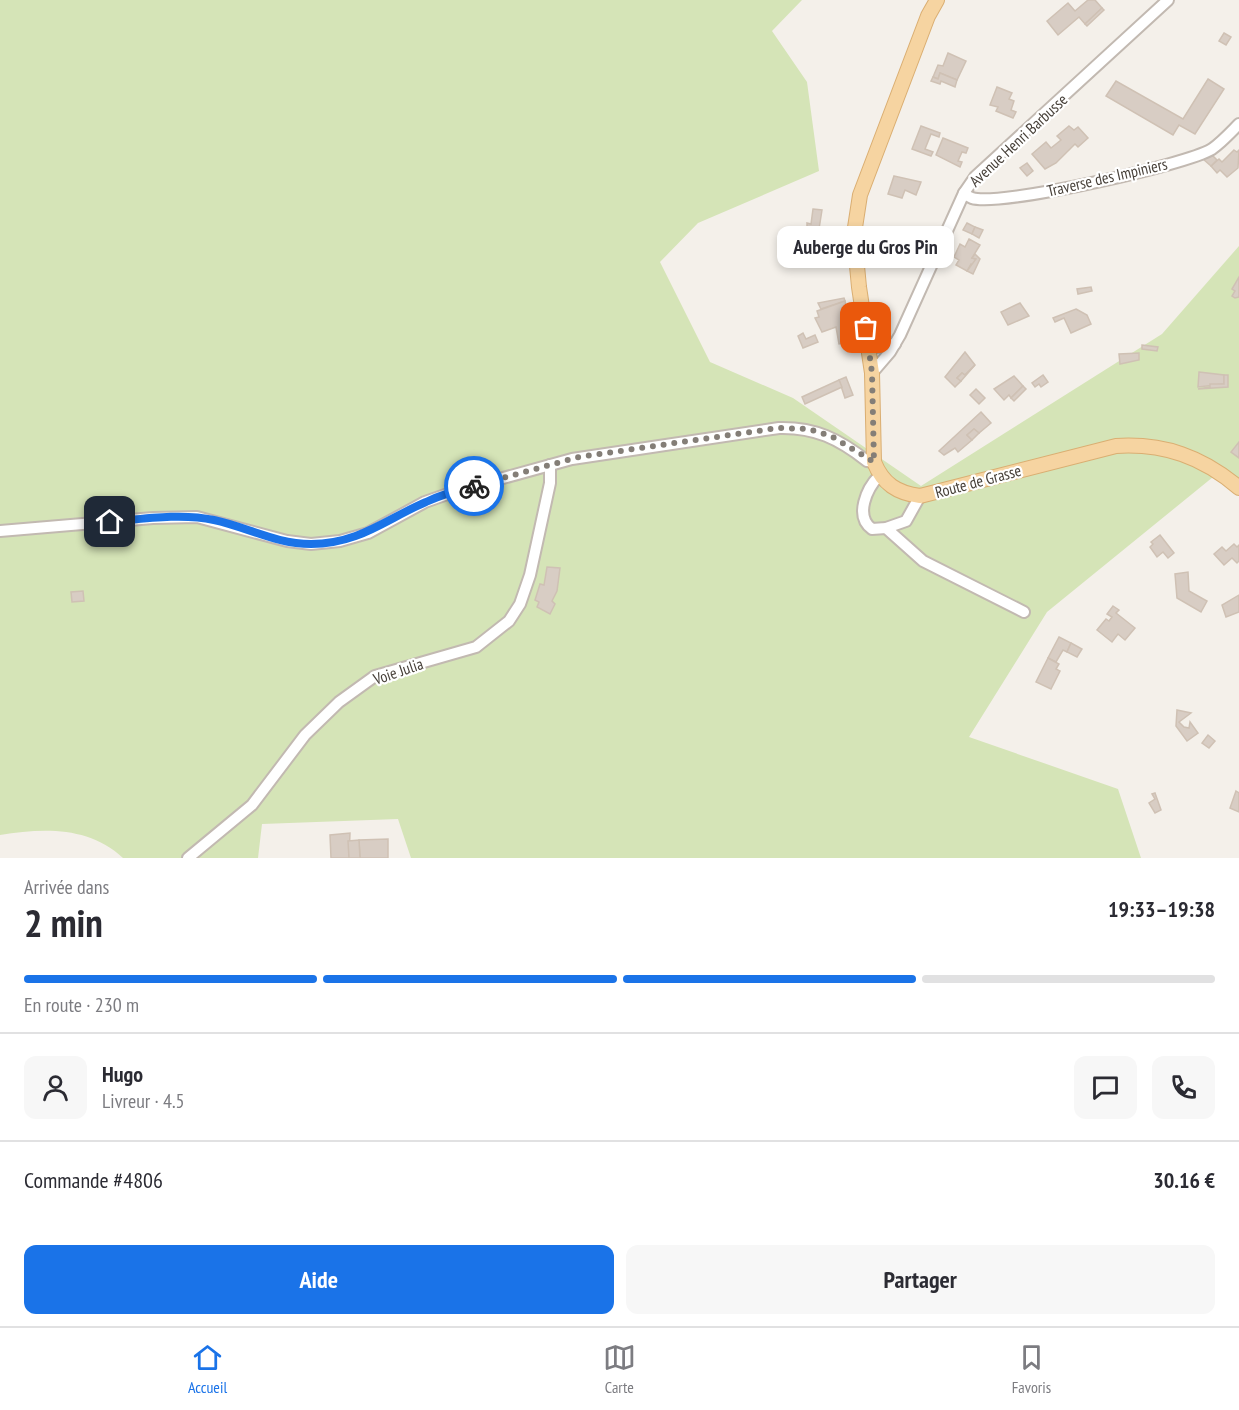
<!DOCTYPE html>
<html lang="fr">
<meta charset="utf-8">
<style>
:root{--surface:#fff;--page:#f7f7f7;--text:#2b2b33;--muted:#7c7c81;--line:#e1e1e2;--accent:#1a73e8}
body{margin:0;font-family:"PT Sans Narrow",sans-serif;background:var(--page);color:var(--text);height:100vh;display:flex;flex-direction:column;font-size:22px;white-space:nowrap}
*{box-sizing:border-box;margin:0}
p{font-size:20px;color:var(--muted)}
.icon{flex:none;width:33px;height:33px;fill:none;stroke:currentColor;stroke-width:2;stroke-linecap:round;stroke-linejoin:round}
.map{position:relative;height:858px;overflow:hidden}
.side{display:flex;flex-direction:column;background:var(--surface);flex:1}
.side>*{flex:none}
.pin{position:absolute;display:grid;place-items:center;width:51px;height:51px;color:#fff;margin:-26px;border-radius:12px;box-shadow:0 3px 9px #0006}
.courier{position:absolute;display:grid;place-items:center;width:60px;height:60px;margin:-30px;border:4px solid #1a73e8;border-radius:50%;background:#fff;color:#222;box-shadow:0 2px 8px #0007}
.bubble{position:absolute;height:42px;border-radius:12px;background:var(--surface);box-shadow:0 3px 9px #0003;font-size:20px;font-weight:600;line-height:42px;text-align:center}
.headline em{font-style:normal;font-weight:600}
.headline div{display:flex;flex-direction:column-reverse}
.headline{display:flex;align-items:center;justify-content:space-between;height:102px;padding:0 24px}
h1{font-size:39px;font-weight:600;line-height:45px}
.bar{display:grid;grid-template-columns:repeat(4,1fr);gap:9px 6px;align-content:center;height:72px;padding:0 24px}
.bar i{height:8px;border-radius:4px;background:var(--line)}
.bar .selected{background:var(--accent)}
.bar p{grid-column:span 4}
.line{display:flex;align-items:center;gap:15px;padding:0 24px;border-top:2px solid var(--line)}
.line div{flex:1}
.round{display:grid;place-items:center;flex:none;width:63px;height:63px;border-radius:12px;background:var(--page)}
.primary-button{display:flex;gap:12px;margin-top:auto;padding:12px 24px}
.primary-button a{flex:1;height:69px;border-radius:12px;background:var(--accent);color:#fff;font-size:24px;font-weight:600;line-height:69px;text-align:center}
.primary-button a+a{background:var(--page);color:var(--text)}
.tab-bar{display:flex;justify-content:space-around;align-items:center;height:84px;border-top:2px solid var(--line);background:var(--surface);font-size:16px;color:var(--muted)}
.tab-bar a{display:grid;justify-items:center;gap:3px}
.tab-bar .selected{color:var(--accent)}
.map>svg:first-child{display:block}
.green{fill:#d5e4b7}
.building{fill:#d8cdc4;stroke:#cfc1b4;stroke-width:1.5}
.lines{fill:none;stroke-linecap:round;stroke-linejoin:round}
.minor-casing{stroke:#c2b9b1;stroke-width:14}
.major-casing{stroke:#daae72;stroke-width:16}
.minor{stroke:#fff;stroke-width:10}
.major{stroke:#f6d4a1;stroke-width:14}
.done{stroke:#847e77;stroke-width:6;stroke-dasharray:0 10.8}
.route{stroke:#1a73e8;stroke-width:8}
.labels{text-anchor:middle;stroke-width:4.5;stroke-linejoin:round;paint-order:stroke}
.street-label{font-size:16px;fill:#474039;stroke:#fff}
</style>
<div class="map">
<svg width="1239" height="858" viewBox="0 0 1239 858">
<rect width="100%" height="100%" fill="#f4f0ea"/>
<path class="green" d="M0,0H802L772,31L807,82L819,171L698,223L660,262L710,362L793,398L921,486L1162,334L1239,246V483L1213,477L1047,612L969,737L1118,789L1141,858H411L398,819L262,824L258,858H123C89,826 43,828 0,835Z"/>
<g class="building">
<polygon points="1088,0 1095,0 1102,8 1085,24 1079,17 1058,35 1047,21 1068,3 1075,11"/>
<polygon points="1102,8 1104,10 1087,26 1085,24"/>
<polygon points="1224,33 1231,37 1226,45 1219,41"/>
<polygon points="948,53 966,61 957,80 940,73 938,79 933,77 938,65 943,66"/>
<polygon points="940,73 957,80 955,87 941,81 940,84 931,81 933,77 938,79"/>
<polygon points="1208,79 1224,89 1195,134 1179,125 1173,135 1106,96 1116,81 1183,119"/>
<polygon points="997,87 1012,93 1009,99 1014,101 1011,110 1016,112 1013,118 996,111 998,107 990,105"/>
<polygon points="921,126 940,133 939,137 931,134 925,149 933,152 931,156 912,149"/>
<polygon points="1069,126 1074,130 1078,127 1088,138 1078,147 1075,144 1056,163 1045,169 1032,154 1046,142 1051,148 1061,140 1057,136"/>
<polygon points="943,138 968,148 966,153 962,152 958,161 962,162 960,167 936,155"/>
<polygon points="1234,150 1237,152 1239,150 1238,168 1227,177 1220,170 1217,173 1211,166 1219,159 1222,162"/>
<polygon points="1212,155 1217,160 1211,166 1203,159"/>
<polygon points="1027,163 1033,171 1027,176 1020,168"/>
<polygon points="894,176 921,182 916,195 905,190 902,198 888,194"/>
<polygon points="813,209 822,210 819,229 807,227 807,223 811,224"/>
<polygon points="967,223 975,227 972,234 963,230"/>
<polygon points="896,227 918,242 916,245 921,248 917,255 911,251 909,255 896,247 899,243 889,237"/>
<polygon points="975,227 983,230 979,238 972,234"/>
<polygon points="969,239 980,245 972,258 976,259 973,265 971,264 967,271 956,265 959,260 954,257 960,244 965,247"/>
<polygon points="975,254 980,259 973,274 967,271 976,259 972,258"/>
<polygon points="1239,277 1239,297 1235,298 1232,296 1235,291 1232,289"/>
<polygon points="1091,287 1092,291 1078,294 1077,289"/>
<polygon points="844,298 845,301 821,309 818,303"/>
<polygon points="845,301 849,323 853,322 856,341 839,344 836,327 822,332 815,318 819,317 817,311"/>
<polygon points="1020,303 1029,316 1008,325 1001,312"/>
<polygon points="1076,309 1087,315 1091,324 1071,333 1064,318 1055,322 1053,318"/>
<polygon points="803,333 806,339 815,335 818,342 803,348 798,336"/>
<polygon points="1142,345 1158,347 1157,351 1142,349"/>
<polygon points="965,352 975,365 965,375 962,373 957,378 961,381 955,387 945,377"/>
<polygon points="1139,353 1139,360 1120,364 1119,354"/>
<polygon points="975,365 961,381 957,378 962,373 965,375"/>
<polygon points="1199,372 1224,375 1224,384 1198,387"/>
<polygon points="1043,375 1048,382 1041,387 1039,384 1035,387 1032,383"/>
<polygon points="1224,375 1228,375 1228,387 1198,389 1210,387 1210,384 1224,384"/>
<polygon points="1014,376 1023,386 1011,398 1009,395 1004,400 994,389"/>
<polygon points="846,377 853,395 845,398 839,380"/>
<polygon points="839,380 842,387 805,404 802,397"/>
<polygon points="1023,386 1026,389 1014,401 1011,398"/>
<polygon points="976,389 985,398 979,404 970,395"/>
<polygon points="981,412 991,423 979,433 974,429 967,435 972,440 958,452 955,448 944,455 939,451"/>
<polygon points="974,429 979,433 972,440 967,435"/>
<polygon points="1239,442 1239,458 1231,452"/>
<polygon points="1160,535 1174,553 1168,558 1163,552 1157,557 1150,547 1153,544 1151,542"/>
<polygon points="1234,544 1237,547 1239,545 1239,561 1237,563 1232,558 1224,565 1214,554 1222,547 1226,551"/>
<polygon points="547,567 560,568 557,591 552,601 555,604 550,614 537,607 539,602 535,600 540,584 544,585"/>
<polygon points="1188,572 1189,591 1207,601 1201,612 1177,598 1175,574"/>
<polygon points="83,591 84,601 72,602 71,592"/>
<polygon points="1239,595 1239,612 1226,617 1222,605"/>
<polygon points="1113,606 1119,610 1116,613 1135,628 1125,640 1118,634 1112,642 1097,630 1106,619 1109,621 1112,617 1107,614"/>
<polygon points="1059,637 1071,643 1067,652 1063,650 1056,662 1048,658"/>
<polygon points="1071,643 1082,649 1077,657 1067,652"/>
<polygon points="1048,658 1059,664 1056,669 1060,671 1051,689 1036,682"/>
<polygon points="1177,710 1191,713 1179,722 1184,727 1189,728 1190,722 1198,733 1187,741 1176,726"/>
<polygon points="1208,735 1215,741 1209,748 1202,743"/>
<polygon points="1236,791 1239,793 1239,812 1230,808"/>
<polygon points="1155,793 1161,810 1155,813 1149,803 1155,799 1152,794"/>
<polygon points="350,833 349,858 331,858 330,835"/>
<polygon points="388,839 388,858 360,858 359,840"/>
<polygon points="359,840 360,858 349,858 348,841"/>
</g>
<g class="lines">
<defs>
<g id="minor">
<path d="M964,193C966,195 969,197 972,198C999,207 1186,165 1212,149C1222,142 1231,132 1239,124"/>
<polyline points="869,348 895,344"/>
<polyline points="872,373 890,352 900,335 964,193 975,177 1168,0"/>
<path d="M879,476C867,488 854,516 872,529L886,528L906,521L920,496"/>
<polyline points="886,528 923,561 1024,612"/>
<path d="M0,531L153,518L197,517L287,541L311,544L340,541L368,533L425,502L456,491L572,459L779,428C815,427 839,439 867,461L874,462"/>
<polyline points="188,858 252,805 305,735 339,702 375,676 476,647 509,621 520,604 530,575 550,483 550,465"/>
</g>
<path id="major" d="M937,0L928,16L860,195L854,234L859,287L872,373L874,462C883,484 897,493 920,496L1116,446C1164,443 1203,457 1239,488"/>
</defs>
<use href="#minor" class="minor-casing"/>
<use href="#major" class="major-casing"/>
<use href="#minor" class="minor"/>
<use href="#major" class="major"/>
</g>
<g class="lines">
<polyline class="done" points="474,486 579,457 778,428 809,429 831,436 874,462 872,373 866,328"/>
<path class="route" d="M110,522C143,519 181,513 214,520C247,527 276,544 311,544C359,544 386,519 426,502C441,495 457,490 474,486"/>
</g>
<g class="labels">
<g class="street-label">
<text transform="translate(1018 140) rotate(-43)" y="6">Avenue Henri Barbusse</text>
<text transform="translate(1107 177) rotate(-13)" y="6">Traverse des Impiniers</text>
<text transform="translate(978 481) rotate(-15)" y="6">Route de Grasse</text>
<text transform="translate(398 671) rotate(-19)" y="6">Voie Julia</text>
</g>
</g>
</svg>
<div class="pin" style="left:866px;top:328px;background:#ea580c"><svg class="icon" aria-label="bag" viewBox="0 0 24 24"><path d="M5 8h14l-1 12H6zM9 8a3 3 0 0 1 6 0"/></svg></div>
<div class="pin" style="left:110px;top:522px;background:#1f2937"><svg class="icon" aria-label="home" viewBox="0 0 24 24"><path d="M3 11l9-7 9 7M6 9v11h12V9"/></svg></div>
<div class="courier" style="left:474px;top:486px"><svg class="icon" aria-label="bike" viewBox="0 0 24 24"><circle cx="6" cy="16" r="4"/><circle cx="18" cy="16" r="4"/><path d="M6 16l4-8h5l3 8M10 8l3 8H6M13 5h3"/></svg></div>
<div class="bubble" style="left:777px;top:226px;width:177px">Auberge du Gros Pin</div>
</div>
<section class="side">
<div class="headline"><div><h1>2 min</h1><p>Arrivée dans</p></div><em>19:33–19:38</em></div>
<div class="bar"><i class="selected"></i><i class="selected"></i><i class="selected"></i><i></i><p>En route · 230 m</p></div>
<div class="line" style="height:108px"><a class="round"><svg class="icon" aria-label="person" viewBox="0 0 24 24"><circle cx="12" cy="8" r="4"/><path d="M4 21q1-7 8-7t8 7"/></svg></a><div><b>Hugo</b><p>Livreur · 4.5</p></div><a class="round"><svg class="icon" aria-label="chat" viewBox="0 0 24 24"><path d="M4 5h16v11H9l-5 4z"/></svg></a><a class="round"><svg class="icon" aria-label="phone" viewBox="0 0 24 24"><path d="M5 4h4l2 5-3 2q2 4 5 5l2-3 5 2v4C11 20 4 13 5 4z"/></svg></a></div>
<div class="line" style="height:78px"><div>Commande #4806</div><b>30.16 €</b></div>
<div class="primary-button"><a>Aide</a><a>Partager</a></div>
</section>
<nav class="tab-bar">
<a class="selected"><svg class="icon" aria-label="home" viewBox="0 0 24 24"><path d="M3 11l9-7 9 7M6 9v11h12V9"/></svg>Accueil</a>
<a><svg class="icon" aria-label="map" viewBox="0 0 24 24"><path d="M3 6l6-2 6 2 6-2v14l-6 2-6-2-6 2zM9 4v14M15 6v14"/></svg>Carte</a>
<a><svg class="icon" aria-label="saved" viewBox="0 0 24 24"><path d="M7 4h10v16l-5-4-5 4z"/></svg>Favoris</a>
</nav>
